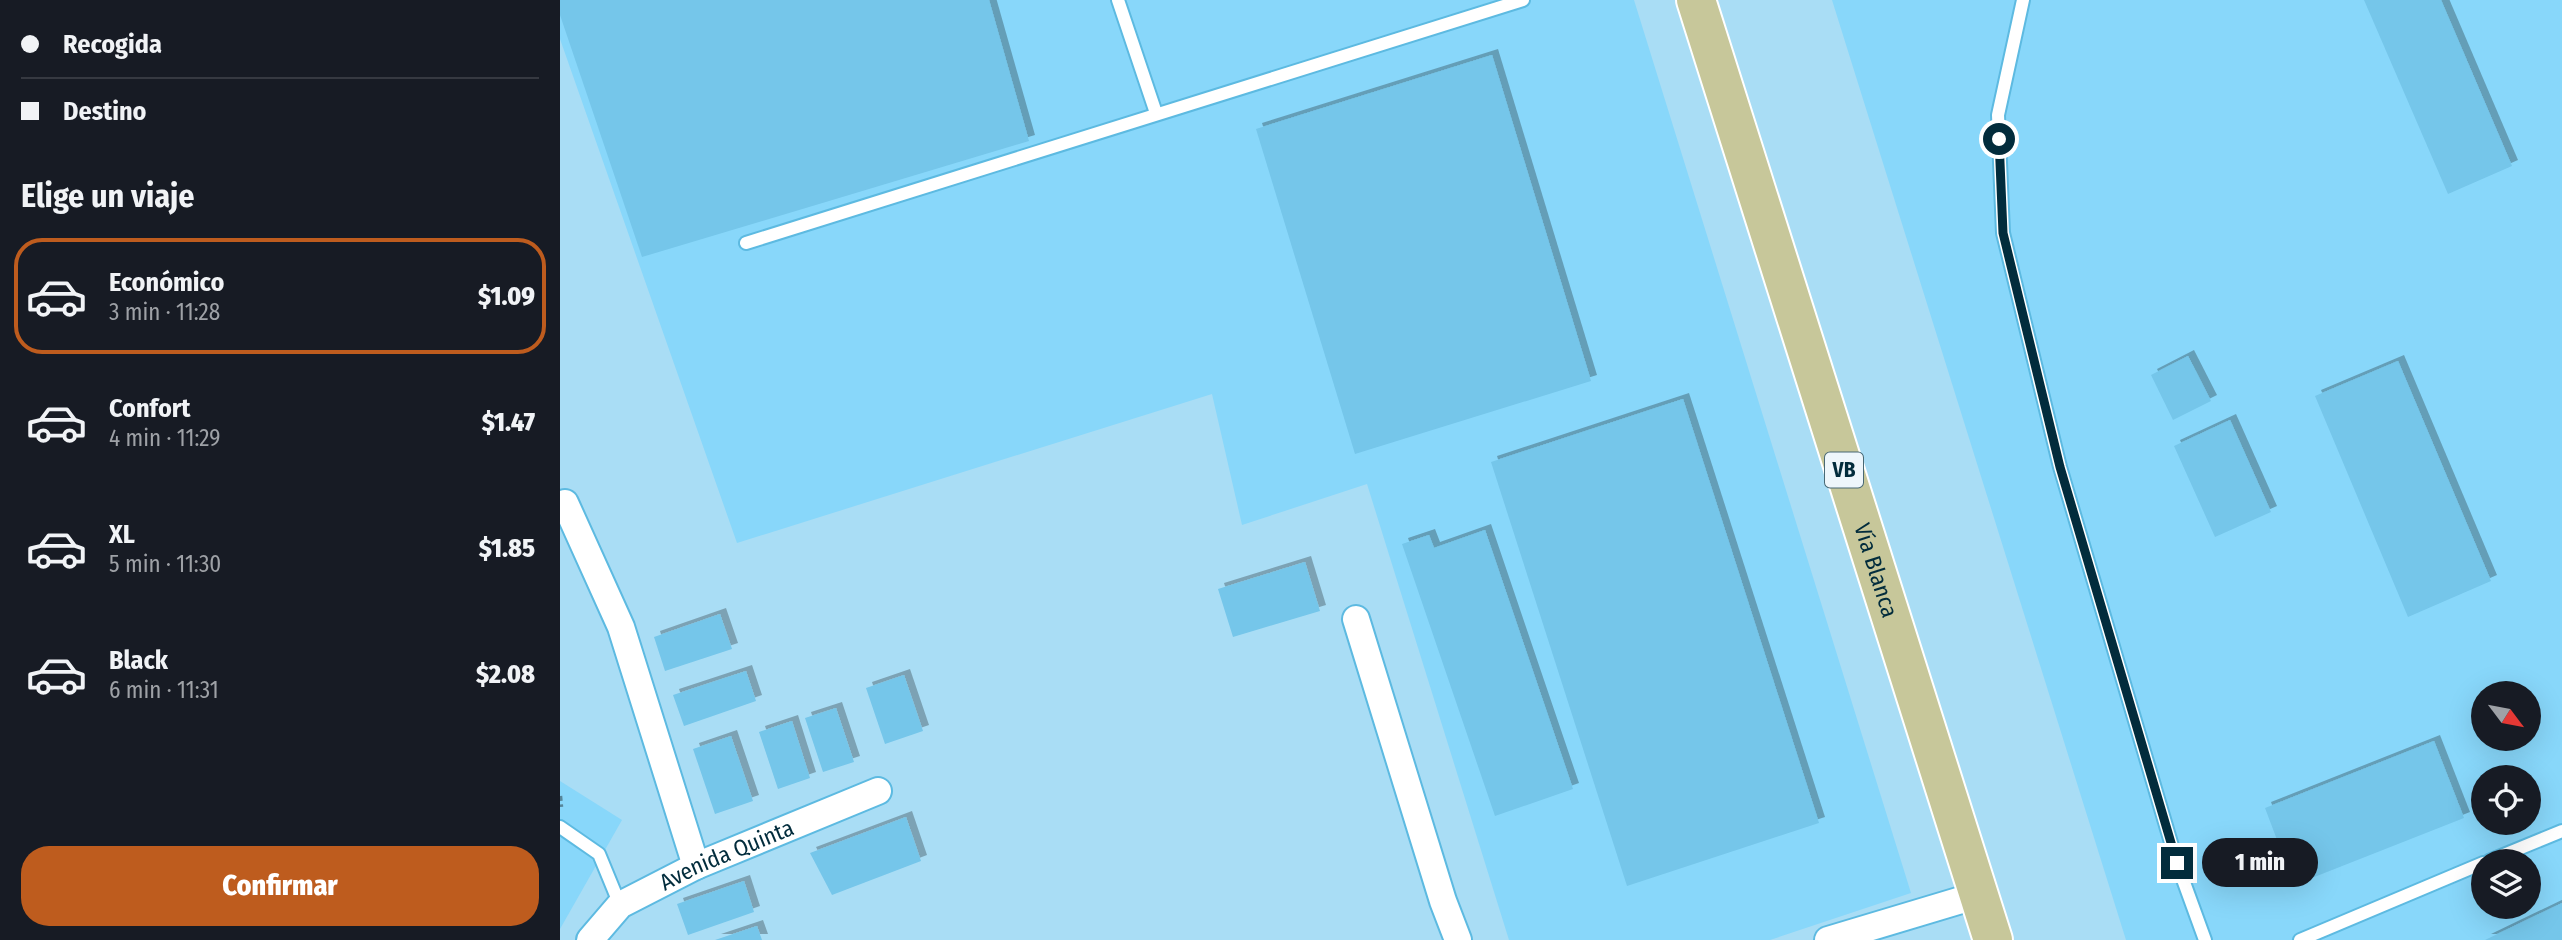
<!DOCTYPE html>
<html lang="es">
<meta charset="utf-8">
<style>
:root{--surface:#171b24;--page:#20242c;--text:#f1f3f6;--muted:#9ea1a6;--line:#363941;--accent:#be5c1e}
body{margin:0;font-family:"Fira Sans Condensed",sans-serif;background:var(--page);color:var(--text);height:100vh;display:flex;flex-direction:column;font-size:26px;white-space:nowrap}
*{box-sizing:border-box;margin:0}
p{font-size:23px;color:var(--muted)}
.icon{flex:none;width:38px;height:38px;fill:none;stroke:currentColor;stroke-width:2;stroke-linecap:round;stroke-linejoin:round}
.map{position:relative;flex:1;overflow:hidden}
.details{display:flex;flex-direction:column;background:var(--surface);width:560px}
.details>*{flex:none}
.banner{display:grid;align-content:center;height:154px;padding:0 21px;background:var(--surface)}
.needle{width:46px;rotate:122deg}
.controls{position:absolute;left:1911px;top:681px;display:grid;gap:14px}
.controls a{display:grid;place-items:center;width:70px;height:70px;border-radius:50%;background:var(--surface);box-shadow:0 7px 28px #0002;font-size:35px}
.end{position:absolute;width:32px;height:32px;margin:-16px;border:9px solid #022c3c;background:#fff;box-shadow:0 0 0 4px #fff}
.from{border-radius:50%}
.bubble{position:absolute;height:49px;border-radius:24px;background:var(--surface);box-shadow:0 7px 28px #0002;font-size:23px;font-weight:800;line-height:49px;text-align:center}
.banner b{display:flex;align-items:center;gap:24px;height:66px;font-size:26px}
.banner b+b{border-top:2px solid var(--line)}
.banner i{width:18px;height:18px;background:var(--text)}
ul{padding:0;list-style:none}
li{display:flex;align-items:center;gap:21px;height:116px;margin:0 14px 10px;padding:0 7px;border:4px solid transparent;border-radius:28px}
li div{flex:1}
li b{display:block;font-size:26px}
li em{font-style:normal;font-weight:800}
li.on{border-color:var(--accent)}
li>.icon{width:63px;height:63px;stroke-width:1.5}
h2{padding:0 21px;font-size:32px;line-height:84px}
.primary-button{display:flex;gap:14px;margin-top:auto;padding:14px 21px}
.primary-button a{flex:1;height:80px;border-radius:28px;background:var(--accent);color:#fff;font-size:28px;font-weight:800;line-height:80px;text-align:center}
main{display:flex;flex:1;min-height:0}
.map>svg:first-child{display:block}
.built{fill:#88d7fa;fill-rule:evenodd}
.building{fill:#75c6ea;filter:url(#shadow)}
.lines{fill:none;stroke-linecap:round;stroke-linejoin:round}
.service-casing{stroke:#5dbae1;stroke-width:16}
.minor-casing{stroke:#5dbae1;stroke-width:30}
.primary-casing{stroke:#fff;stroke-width:42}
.path{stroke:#56869a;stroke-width:4.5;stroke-dasharray:5 3.5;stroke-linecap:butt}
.service{stroke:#fff;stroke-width:12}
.minor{stroke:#fff;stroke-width:26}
.primary{stroke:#c7c79a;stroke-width:38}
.route{stroke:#022c3c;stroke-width:9}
.labels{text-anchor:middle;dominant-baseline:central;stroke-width:6;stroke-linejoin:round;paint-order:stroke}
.shield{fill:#eef6fb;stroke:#496975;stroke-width:2}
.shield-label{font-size:21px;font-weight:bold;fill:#022c3c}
.street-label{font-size:23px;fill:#022c3c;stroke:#eef6fb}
</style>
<main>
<section class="details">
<div class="banner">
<b><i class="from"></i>Recogida</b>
<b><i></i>Destino</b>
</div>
<h2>Elige un viaje</h2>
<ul>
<li class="on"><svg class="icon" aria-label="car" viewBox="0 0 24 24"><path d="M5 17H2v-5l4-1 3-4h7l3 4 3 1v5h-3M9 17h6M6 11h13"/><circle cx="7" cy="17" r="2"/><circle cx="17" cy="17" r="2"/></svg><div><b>Económico</b><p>3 min · 11:28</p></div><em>$1.09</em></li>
<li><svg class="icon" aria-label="car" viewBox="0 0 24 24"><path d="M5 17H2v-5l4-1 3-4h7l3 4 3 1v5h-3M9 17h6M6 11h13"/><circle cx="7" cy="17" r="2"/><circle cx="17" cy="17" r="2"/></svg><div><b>Confort</b><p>4 min · 11:29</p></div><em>$1.47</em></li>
<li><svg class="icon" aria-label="car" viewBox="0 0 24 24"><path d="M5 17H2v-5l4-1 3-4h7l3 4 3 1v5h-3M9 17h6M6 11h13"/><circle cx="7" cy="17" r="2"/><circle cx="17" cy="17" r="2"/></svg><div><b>XL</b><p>5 min · 11:30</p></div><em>$1.85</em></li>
<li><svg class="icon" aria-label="car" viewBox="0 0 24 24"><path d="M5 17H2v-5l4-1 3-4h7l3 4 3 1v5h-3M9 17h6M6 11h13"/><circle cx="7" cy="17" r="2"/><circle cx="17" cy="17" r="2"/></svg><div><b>Black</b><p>6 min · 11:31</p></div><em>$2.08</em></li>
</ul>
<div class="primary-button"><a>Confirmar</a></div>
</section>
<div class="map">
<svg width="2002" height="940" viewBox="0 0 2002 940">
<defs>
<filter id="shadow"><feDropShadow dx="6" dy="-6" stdDeviation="0" flood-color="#0004"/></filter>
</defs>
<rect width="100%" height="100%" fill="#a9ddf5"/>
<g class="built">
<polygon points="0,0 1074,0 1351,893 1210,940 949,940 807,484 682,525 652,394 177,543 0,39"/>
<path d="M1272 0H2002V940H1566ZM1923 693H1969V738H1923ZM1923 777H1969V822H1923ZM1923 861H1969V906H1923Z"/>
<polygon points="0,781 62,820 0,929"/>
</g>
<g class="building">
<polygon points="0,0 429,0 469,141 82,257 0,15"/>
<polygon points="1804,0 1881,0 1952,166 1888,194"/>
<polygon points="932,55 1031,381 795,454 696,129"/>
<polygon points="1628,356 1651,401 1613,420 1591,375"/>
<polygon points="1838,361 1931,581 1848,617 1755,396"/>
<polygon points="1123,399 1259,823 1067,886 931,462"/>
<polygon points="1670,420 1711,512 1655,537 1614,446"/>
<polygon points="925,530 1013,789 935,816 842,544 869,535 874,548"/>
<polygon points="745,562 760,611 673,637 658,589"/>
<polygon points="160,614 172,649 105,671 94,637"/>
<polygon points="186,671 196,701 124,726 113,695"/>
<polygon points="344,675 363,731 325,744 306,688"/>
<polygon points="276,708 294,762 263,772 245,718"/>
<polygon points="232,721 250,778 218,789 199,732"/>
<polygon points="171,736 193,801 155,814 133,749"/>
<polygon points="1874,741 1904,818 1734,885 1705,808"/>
<polygon points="346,817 361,861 272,895 250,853"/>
<polygon points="184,881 194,912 128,935 117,904"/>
<polygon points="2002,903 2002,940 1925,940"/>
<polygon points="197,926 202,940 155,940"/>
</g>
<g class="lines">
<defs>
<g id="service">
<polyline points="558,0 596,113"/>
<polyline points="1463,0 1438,115 1443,233 1500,467 1617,863 1645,940"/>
<polyline points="186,243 963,0"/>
<polyline points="0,827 39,854 60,905"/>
<polyline points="1929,861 2002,831"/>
<polyline points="1740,940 1923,863"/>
</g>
<g id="minor">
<polyline points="5,503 61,627 136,866"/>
<polyline points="796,619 883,901 898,940"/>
<path id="s1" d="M30 940 60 905 136 866 318 791"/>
<polyline points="1268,940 1418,895"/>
</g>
<g id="primary">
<path id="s2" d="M1136 0 1433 940"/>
</g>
</defs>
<use href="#service" class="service-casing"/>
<use href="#minor" class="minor-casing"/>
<use href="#primary" class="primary-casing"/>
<polyline class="path" points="0,796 1,807"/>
<use href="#service" class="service"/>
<use href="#minor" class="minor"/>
<use href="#primary" class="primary"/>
</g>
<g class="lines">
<polyline class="route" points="1439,139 1443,233 1500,467 1617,863"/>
</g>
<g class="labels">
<rect class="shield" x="1265" y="452.5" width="38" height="35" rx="5"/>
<g class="shield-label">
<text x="1284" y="470">VB</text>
</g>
<g class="street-label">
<text stroke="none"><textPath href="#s2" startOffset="598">Vía Blanca</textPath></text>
<text stroke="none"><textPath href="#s1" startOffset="164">Avenida Quinta</textPath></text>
</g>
</g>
</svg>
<div class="controls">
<a><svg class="needle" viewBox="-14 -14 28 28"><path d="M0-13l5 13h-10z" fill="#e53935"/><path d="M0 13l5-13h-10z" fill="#9ea1a6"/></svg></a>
<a><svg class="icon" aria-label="locate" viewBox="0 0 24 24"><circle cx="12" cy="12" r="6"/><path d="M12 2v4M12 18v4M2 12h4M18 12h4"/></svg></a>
<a><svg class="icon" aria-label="layers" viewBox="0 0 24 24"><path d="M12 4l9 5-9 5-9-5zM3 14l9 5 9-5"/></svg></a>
</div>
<i class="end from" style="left:1439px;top:139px"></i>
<i class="end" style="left:1617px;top:863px"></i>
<div class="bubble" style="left:1642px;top:838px;width:116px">1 min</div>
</div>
</main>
